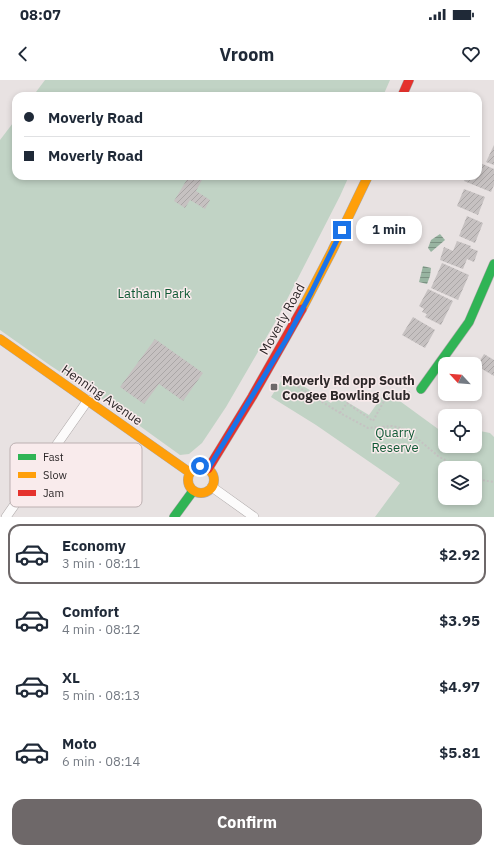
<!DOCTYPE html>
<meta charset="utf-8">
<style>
:root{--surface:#fff;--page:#f6f6f7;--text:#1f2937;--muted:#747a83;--line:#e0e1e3;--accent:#6e6869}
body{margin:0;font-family:"IBM Plex Sans",sans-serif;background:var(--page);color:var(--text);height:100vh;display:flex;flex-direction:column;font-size:15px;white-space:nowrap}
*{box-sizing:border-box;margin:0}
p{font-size:13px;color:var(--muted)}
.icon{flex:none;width:22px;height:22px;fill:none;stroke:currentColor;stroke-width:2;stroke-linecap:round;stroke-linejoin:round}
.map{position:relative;height:437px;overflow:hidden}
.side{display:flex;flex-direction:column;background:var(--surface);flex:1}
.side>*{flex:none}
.banner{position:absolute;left:12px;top:12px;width:470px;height:88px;border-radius:12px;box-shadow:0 2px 6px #0003;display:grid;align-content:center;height:88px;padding:0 12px;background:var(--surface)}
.needle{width:26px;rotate:296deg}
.fabs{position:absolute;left:438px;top:277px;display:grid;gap:8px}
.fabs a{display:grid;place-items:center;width:44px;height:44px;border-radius:8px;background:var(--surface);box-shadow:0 2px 6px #0003;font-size:20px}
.end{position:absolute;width:18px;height:18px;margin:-9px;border:5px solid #1a73e8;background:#fff;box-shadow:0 0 0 2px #fff}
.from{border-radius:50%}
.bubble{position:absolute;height:28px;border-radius:12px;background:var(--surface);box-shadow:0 2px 6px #0003;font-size:13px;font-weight:700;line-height:28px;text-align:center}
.banner b{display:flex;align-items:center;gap:14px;height:38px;font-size:15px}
.banner b+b{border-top:1px solid var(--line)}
.banner i{width:10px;height:10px;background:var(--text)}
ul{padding:7px 0 0;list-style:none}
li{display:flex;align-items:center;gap:12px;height:60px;margin:0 8px 6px;padding:0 4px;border:2px solid transparent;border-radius:12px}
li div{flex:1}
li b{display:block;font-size:15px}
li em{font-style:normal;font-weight:700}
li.on{border-color:var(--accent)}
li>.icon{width:36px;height:36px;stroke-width:1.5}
.button{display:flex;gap:8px;margin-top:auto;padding:8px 12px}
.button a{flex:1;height:46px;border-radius:12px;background:var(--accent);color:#fff;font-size:16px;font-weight:700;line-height:46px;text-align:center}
.status{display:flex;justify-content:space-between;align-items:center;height:28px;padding:0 20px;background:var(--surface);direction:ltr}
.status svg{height:11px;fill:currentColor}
header{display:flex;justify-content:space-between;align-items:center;height:52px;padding:0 12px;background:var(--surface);font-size:18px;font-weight:700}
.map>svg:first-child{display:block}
.park{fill:#c1d3c5;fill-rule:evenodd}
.water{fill:url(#water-rules)}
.building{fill:url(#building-hatch)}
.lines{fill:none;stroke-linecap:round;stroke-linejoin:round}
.street-casing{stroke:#aca7a7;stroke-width:10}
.fast-casing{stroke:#aca7a7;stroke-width:10}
.slow-casing{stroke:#aca7a7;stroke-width:10}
.jam-casing{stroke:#aca7a7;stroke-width:10}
.path{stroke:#c5c2c2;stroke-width:2;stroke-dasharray:2 2;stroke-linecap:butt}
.street{stroke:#fcfbfb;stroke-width:9}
.fast{stroke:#30b455;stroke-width:9}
.slow{stroke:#ff9f0a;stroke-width:9}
.jam{stroke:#e5322d;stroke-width:9}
.route{stroke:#1a73e8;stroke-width:5}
.poi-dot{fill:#6e6869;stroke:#f9ebec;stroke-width:1.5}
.labels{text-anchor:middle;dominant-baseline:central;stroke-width:3;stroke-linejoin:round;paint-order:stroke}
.park-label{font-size:13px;fill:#0f5934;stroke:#f9ebec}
.street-label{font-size:13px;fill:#2c2728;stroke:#f9ebec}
.poi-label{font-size:13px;font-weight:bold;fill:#2c2728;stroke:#f9ebec;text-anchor:start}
.key{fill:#f9ebec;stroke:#bcb0b1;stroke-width:1}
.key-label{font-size:11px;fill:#2c2728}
</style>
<div class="status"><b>08:07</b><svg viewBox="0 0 49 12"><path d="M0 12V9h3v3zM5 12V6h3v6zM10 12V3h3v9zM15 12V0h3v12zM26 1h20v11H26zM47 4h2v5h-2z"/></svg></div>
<header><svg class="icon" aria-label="back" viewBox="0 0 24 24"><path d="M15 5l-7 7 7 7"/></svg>Vroom<svg class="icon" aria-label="heart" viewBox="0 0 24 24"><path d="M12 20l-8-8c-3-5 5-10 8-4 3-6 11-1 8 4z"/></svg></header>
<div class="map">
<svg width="494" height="437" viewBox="0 0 494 437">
<defs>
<pattern id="water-rules" width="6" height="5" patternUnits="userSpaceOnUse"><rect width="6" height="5" fill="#98b4a1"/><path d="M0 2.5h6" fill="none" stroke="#7c9283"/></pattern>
<pattern id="building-hatch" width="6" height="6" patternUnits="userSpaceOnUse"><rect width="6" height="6" fill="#c6c1c1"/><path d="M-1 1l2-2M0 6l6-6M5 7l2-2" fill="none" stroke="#aaa6a6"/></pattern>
</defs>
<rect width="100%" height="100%" fill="#e8e2e2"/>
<g class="park">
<polygon points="45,0 390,0 383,16 33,16"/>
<polygon points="16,39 16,96 349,96 340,116 277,239 226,327 202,363 189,374 180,375 105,321 51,286 0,250 0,60"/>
<path d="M285 295 331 323 337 316 369 335 386 311 445 354V366H475V350L490 353 494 357V437H375L400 403 316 345 271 317ZM445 388H475V418H445Z"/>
</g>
<g class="water">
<polygon points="440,154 445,160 431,172 428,168 431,160"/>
<polygon points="423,186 431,188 430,196 427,204 419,202"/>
</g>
<g class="building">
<polygon points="494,65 494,85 486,82"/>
<polygon points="478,82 494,89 494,105 491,112 464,101 466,96 478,96"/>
<polygon points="189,96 196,96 202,100 196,111 210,120 205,129 190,120 185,128 174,121"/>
<polygon points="464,109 485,117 478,135 457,126"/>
<polygon points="467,136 483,143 475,163 459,156"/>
<polygon points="457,161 471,166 470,168 478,171 474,182 467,179 463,189 440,180 444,167 453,171"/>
<polygon points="442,183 469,195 458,220 431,208"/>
<polygon points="428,209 453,221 441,245 425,237 427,234 422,232 424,229 419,226"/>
<polygon points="413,237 435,250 425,268 402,255"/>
<polygon points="155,259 203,293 183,321 159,304 144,324 120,307"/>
<polygon points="484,274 494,280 494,296 477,286"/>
</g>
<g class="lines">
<defs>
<g id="street">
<polyline points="212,407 254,437"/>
<polyline points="6,437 88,320"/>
</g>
<g id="fast">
<polyline points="421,309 469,242 494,184"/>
<polyline points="174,437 193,411"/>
</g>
<g id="slow">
<polyline points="302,229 332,171 368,96"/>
<polyline points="0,259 189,392"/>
<circle cx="201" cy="400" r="13"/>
</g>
<g id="jam">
<polyline points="402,16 409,0"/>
<polyline points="208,389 252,317 302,229"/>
</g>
</defs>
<use href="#street" class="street-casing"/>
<use href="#fast" class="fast-casing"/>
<use href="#slow" class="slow-casing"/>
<use href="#jam" class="jam-casing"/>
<g class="path">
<polyline points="281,296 340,333 368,348 392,346 401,348 412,354 438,376 458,388"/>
<polyline points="340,333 347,323 373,341 388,314 394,316 410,312"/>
<polyline points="475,399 494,402"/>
</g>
<use href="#street" class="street"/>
<use href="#fast" class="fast"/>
<use href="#slow" class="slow"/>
<use href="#jam" class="jam"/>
</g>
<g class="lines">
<polyline class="route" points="200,386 208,389 286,260 311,213 342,150"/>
</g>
<rect class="poi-dot" x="270" y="303" width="8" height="8" rx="2"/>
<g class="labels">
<g class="park-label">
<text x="154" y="213">Latham Park</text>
<text x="395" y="352">Quarry<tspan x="395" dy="15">Reserve</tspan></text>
</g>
<g class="street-label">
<text transform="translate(282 239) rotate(-61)">Moverly Road</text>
<text transform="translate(102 315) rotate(35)">Henning Avenue</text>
</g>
<g class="poi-label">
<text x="282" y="300">Moverly Rd opp South<tspan x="282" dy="15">Coogee Bowling Club</tspan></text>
</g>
</g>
<rect x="10" y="363" width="132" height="64" rx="6" class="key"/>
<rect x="18" y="374" width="18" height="6" fill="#30b455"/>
<rect x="18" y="392" width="18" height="6" fill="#ff9f0a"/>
<rect x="18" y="410" width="18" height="6" fill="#e5322d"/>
<g class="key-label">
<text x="43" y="381">Fast</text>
<text x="43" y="399">Slow</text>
<text x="43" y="417">Jam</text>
</g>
</svg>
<div class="fabs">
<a><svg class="needle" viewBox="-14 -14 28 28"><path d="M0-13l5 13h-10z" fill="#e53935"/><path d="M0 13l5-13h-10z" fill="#747a83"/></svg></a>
<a><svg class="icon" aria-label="locate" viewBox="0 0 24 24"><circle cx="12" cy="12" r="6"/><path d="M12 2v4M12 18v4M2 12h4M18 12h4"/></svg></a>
<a><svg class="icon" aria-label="layers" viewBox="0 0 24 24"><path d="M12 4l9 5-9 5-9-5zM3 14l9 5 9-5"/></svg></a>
</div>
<i class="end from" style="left:200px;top:386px"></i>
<i class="end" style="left:342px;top:150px"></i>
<div class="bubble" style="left:356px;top:136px;width:66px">1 min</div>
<div class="banner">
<b><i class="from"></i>Moverly Road</b>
<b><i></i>Moverly Road</b>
</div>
</div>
<section class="side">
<ul>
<li class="on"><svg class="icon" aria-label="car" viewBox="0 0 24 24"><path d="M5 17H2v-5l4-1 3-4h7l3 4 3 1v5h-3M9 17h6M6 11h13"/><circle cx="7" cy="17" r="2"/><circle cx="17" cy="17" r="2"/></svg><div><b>Economy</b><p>3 min · 08:11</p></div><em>$2.92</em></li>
<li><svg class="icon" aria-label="car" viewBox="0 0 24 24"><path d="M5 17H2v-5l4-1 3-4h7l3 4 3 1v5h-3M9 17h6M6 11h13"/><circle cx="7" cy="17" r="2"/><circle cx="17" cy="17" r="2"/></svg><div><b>Comfort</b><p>4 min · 08:12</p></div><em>$3.95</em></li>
<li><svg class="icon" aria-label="car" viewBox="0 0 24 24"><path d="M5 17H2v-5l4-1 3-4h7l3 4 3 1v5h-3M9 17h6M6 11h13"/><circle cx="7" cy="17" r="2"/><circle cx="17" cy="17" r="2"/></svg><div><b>XL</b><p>5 min · 08:13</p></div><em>$4.97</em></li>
<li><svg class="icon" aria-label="car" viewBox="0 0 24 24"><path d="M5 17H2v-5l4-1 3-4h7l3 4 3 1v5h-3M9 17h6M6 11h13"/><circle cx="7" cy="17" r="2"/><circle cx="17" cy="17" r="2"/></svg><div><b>Moto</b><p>6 min · 08:14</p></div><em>$5.81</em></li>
</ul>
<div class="button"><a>Confirm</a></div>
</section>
